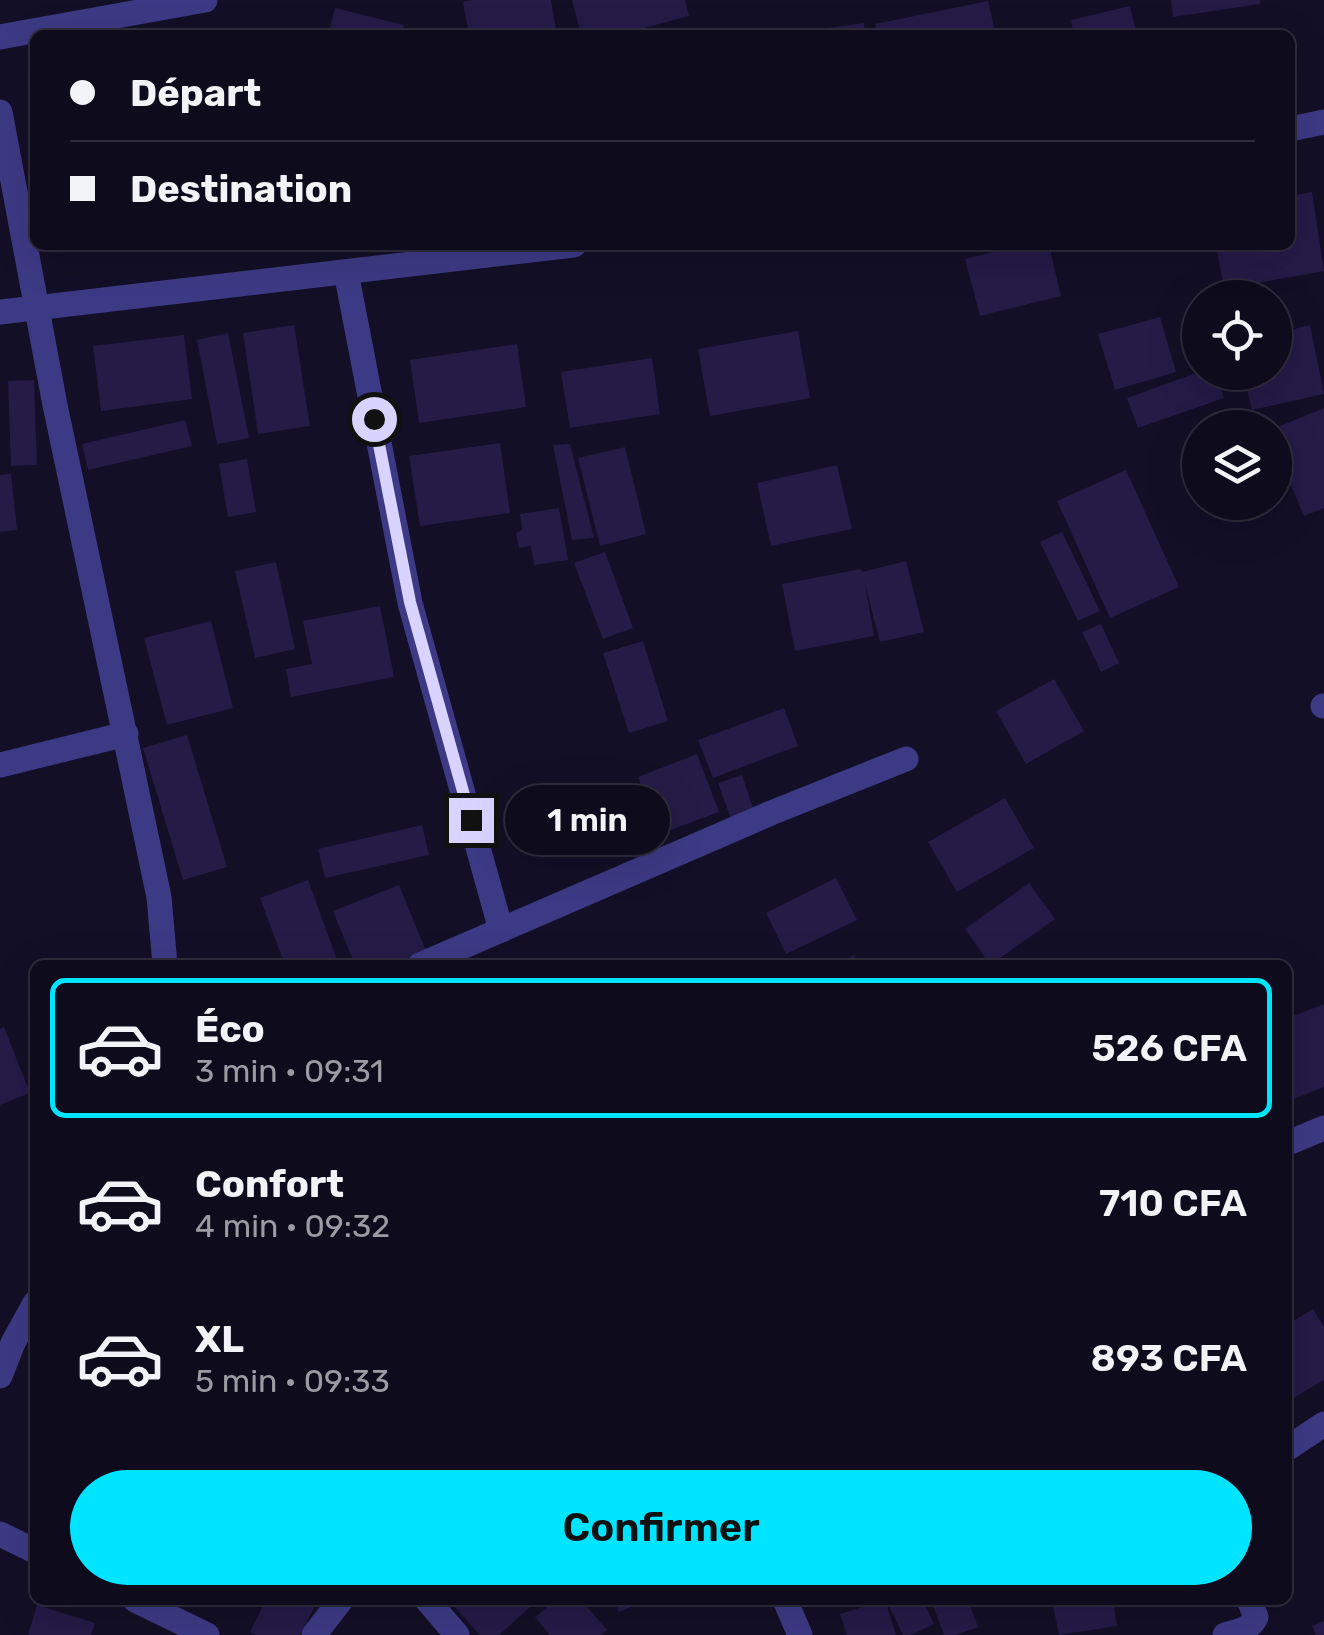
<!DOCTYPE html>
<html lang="fr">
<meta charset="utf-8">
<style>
:root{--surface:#0e0b1c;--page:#171425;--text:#f1f3f6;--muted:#9b9ba3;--line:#2e2b3b;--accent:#00e5ff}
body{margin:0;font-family:Rubik,sans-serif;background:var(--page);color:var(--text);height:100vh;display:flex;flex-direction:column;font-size:38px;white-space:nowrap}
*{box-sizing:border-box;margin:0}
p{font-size:32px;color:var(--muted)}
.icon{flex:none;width:55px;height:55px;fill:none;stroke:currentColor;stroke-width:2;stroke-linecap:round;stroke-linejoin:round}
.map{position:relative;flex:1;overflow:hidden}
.details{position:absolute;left:30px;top:960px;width:1262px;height:645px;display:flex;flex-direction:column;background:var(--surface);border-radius:15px;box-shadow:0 10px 40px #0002,0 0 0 2px var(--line)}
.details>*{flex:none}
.banner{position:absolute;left:30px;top:30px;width:1265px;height:220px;border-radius:15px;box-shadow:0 10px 40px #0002,0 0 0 2px var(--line);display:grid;align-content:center;height:220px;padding:0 40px;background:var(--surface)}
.controls{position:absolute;left:1182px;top:280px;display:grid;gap:20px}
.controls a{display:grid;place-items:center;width:110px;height:110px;border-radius:50%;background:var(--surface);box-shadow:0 10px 40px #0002,0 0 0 2px var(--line);font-size:50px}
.end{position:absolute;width:45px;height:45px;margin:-22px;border:12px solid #d9d4ff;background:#111;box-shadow:0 0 0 5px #111}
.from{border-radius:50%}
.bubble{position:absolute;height:70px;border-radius:35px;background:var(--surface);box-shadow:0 10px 40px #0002,0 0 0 2px var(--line);font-size:32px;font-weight:600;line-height:70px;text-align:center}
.banner b{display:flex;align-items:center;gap:35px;height:95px;font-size:38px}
.banner b+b{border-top:2px solid var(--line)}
.banner i{width:25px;height:25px;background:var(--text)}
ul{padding:18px 0 0;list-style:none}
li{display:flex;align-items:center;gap:30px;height:140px;margin:0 20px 15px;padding:0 20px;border:5px solid transparent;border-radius:15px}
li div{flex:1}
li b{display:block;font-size:38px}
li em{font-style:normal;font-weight:600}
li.active{border-color:var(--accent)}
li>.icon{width:90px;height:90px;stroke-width:1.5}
.cta{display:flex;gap:20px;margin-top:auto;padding:20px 40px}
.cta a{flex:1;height:115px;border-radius:60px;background:var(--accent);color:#111;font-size:40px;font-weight:600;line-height:115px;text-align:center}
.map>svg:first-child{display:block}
.building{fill:#241b47}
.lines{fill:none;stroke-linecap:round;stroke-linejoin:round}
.minor{stroke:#3d3a85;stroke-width:25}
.route{stroke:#d9d4ff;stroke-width:12}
</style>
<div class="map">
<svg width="1324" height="1635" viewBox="0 0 1324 1635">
<rect width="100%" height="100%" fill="#130f26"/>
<g class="building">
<polygon points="472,0 551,0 557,35 469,35 463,2"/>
<polygon points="572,0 685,0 689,16 618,35 581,35"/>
<polygon points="1171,0 1260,0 1260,4 1173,17"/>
<polygon points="988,1 996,35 877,35 875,24"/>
<polygon points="1130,6 1137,35 1074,35 1071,20"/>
<polygon points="335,8 404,25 402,35 328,35"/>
<polygon points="864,23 865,35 791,35 791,33"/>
<polygon points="1312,192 1324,271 1224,289 1216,245 1290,245 1290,196"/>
<polygon points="1021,245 1049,245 1061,296 980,316 965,259"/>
<polygon points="1160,317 1176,372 1115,390 1098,334"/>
<polygon points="294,325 310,426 258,434 243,333"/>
<polygon points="1310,325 1324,394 1252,410 1243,372 1275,372 1275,334"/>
<polygon points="798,331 810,398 710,416 698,349"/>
<polygon points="228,333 249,438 217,444 197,340"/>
<polygon points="184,335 192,399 101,411 93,346"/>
<polygon points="517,344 526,407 419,423 410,360"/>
<polygon points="652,358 660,414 570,428 561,372"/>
<polygon points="1199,372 1215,372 1224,398 1138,428 1127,398"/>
<polygon points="34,380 37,465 11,466 8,381"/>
<polygon points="1324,408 1324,508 1304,516 1275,448 1275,428"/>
<polygon points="185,420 192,446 88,470 82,444"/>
<polygon points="500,443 510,513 420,526 409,456"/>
<polygon points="570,444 594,538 572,540 553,445"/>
<polygon points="625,447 646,534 600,546 578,458"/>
<polygon points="247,459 256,512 228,517 219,464"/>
<polygon points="837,465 852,529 771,546 757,483"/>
<polygon points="1126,470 1179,587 1110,618 1057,501"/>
<polygon points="11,474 17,530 0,532 0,475"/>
<polygon points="559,508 568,560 534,565 531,546 519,548 516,533 522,530 520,514"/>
<polygon points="1062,532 1100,611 1078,621 1040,542"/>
<polygon points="605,552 633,628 603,639 574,563"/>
<polygon points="906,561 924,632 880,642 865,584 874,636 795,651 782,584 861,569 862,572"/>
<polygon points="276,562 295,649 255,658 235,571"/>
<polygon points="380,606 394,677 291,697 286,669 312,664 303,621"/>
<polygon points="211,621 233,708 167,725 144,638"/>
<polygon points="1101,624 1119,663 1101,672 1082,632"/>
<polygon points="643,641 668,721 629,733 603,653"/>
<polygon points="1054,679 1084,731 1026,764 996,711"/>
<polygon points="784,708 798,746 713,778 698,740"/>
<polygon points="187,735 227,867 183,880 143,748"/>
<polygon points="697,754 719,812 660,834 638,777"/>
<polygon points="742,775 755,814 732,822 718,783"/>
<polygon points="618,784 638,839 591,856 570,801"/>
<polygon points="1005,798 1034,848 957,892 928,842"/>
<polygon points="422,825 429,855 325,878 318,849"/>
<polygon points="836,878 857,920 786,954 766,913"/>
<polygon points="308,880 339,965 285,965 260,898"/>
<polygon points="1029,883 1055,919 990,965 965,929"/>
<polygon points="399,885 426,951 389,965 355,965 333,911"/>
<polygon points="853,955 860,965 839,965"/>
<polygon points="1324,1004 1324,1087 1291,1100 1288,1090 1288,1018"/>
<polygon points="4,1027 30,1093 0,1105 0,1029"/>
<polygon points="1313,1309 1324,1327 1324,1380 1288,1401 1288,1324"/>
<polygon points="266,1600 318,1600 300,1635 256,1635 250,1632"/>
<polygon points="454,1600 538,1600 499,1635 480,1635 451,1603"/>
<polygon points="556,1600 581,1600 607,1630 601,1635 550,1635 535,1617"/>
<polygon points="614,1600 648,1600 619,1612"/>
<polygon points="885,1600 896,1635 847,1635 840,1614"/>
<polygon points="896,1600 923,1600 934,1624 911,1635 903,1635 888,1604"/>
<polygon points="931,1600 968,1600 978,1627 956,1635 944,1635"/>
<polygon points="1052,1600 1113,1600 1117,1626 1059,1635"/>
<polygon points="37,1605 95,1623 91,1635 28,1635"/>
<polygon points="1324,1621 1324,1635 1316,1635 1312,1626"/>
</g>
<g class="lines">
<g class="minor">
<polyline points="0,37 205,0"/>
<polyline points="0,112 55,405 159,897 165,965"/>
<polyline points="1290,129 1324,122"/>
<polyline points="346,272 410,603 501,930"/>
<polyline points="0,312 574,245"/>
<polyline points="1323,706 1324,706"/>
<polyline points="0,765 126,734"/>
<polyline points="420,965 771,813 906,759"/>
<polyline points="1288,1143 1324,1128"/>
<polyline points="0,1376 13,1343 35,1303"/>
<polyline points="1288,1448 1324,1424"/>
<polyline points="0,1534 35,1551"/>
<polyline points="135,1600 207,1635"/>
<polyline points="427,1600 457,1635"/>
<polyline points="785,1600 800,1635"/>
<polyline points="314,1635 341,1600"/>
<path d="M1225 1635C1238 1631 1250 1630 1256 1617L1249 1600"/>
</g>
</g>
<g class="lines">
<polyline class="route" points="374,419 410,602 471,820"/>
</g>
</svg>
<div class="controls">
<a><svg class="icon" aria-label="locate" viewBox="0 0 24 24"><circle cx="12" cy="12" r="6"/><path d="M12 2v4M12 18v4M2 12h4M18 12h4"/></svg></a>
<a><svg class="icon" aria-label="layers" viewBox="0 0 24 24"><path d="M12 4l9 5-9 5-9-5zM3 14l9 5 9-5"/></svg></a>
</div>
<i class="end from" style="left:374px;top:419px"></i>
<i class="end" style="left:471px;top:820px"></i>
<div class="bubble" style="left:505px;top:785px;width:165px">1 min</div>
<div class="banner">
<b><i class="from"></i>Départ</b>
<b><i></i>Destination</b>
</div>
<section class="details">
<ul>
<li class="active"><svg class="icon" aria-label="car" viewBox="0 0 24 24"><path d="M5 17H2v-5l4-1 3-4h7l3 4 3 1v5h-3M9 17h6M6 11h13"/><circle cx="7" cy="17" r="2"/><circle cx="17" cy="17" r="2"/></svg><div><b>Éco</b><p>3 min · 09:31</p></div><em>526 CFA</em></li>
<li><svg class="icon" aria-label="car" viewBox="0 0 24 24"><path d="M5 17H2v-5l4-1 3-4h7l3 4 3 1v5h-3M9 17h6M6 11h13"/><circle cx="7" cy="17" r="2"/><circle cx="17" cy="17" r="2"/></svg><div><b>Confort</b><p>4 min · 09:32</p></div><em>710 CFA</em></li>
<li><svg class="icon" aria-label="car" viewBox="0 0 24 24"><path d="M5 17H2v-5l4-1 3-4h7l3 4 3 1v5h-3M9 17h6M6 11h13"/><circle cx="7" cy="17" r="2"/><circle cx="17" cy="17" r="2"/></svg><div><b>XL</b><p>5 min · 09:33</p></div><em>893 CFA</em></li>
</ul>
<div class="cta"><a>Confirmer</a></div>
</section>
</div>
